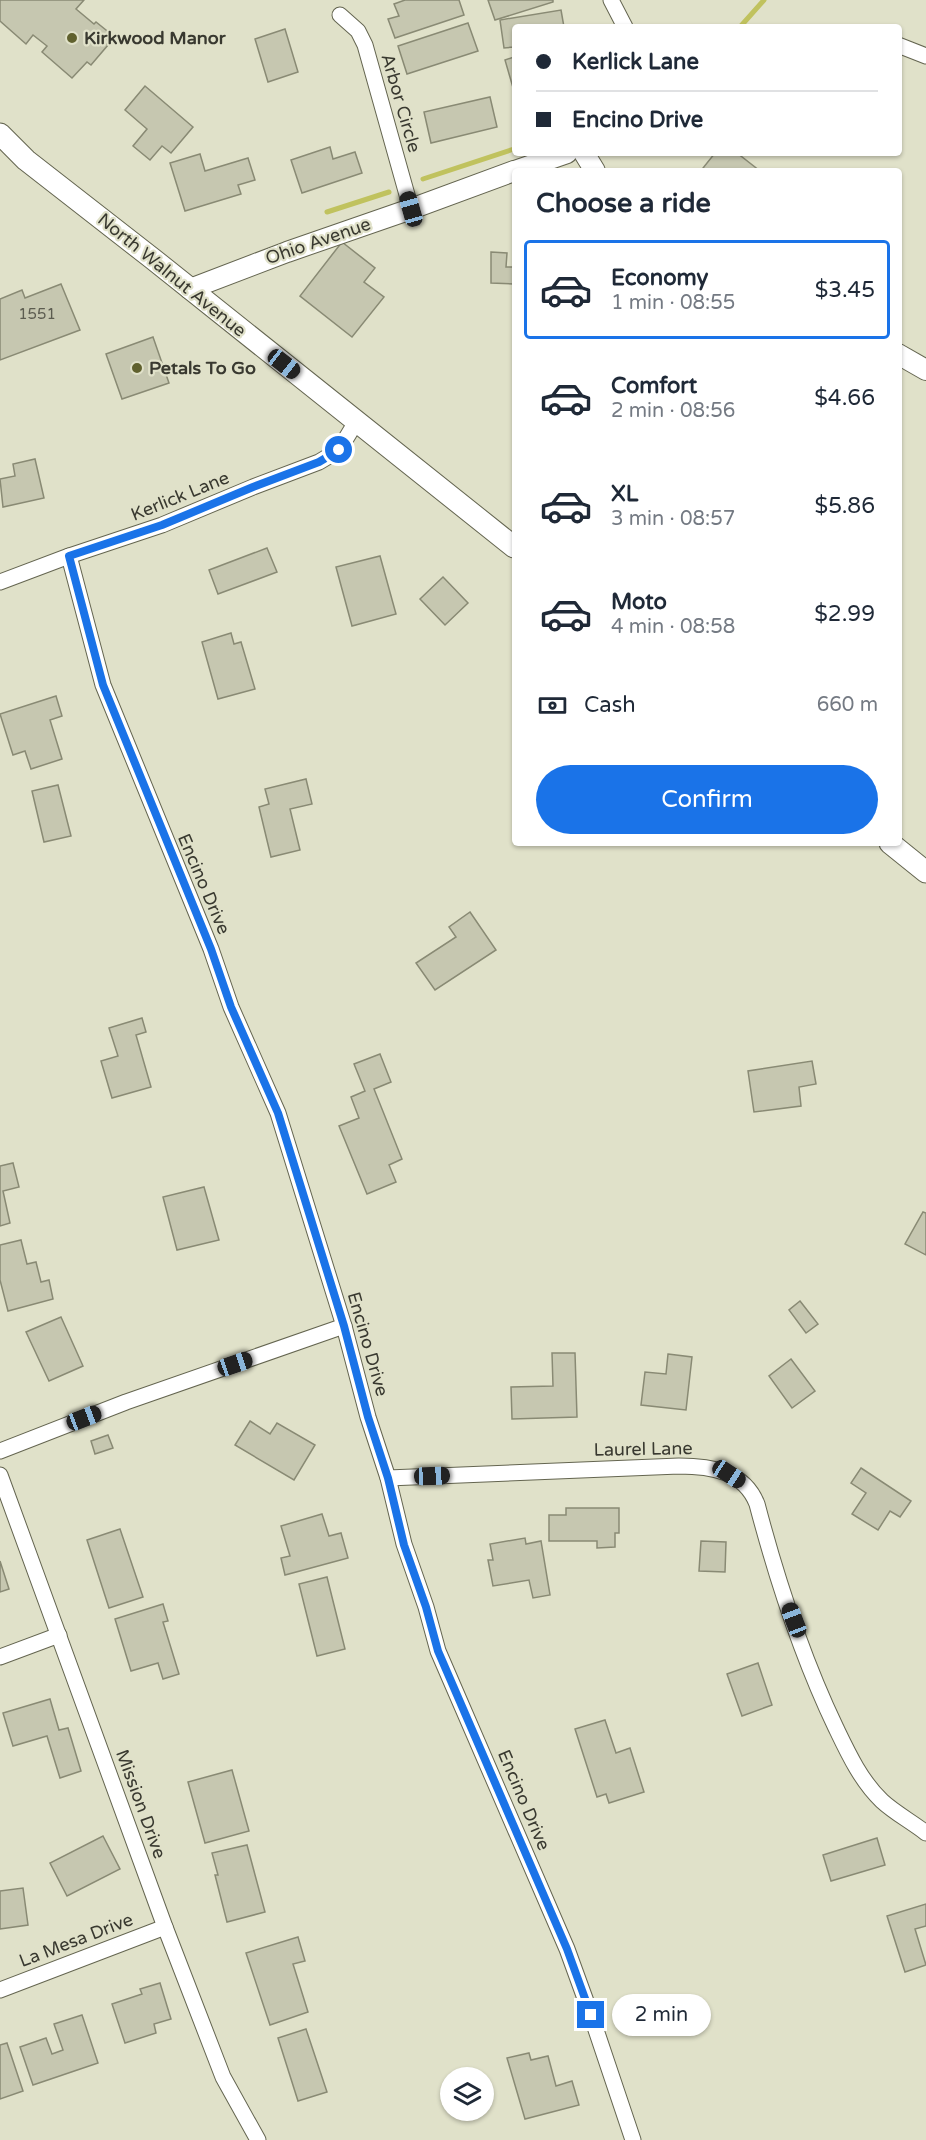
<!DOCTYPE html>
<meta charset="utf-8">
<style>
:root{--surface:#fff;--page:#f6f6f7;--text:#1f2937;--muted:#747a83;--line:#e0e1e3;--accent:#1a73e8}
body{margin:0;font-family:"Varela Round",sans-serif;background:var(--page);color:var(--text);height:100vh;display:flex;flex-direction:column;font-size:22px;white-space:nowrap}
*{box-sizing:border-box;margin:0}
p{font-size:20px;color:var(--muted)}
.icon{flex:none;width:33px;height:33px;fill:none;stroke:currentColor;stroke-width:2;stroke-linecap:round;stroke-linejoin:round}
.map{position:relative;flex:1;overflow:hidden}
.details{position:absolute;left:512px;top:168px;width:390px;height:678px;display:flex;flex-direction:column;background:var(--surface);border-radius:6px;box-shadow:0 2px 4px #0004}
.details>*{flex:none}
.guide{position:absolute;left:512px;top:24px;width:390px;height:132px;border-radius:6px;box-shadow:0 2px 4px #0004;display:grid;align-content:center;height:132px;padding:0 24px;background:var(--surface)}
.buttons{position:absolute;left:440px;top:2067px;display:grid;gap:12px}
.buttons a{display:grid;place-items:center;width:54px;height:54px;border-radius:50%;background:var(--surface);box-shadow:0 2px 4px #0004;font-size:30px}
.end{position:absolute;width:27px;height:27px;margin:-14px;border:8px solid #1a73e8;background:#fff;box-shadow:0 0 0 3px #fff}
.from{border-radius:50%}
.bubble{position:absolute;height:42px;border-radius:21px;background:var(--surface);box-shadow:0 2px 4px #0004;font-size:20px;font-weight:600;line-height:42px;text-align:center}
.car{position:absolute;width:18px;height:36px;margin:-18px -9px;border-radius:8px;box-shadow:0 0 4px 2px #0007;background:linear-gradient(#222 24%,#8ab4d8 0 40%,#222 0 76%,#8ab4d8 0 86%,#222 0)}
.guide b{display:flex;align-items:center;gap:21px;height:57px;font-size:22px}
.guide b+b{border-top:2px solid var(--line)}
.guide i{width:15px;height:15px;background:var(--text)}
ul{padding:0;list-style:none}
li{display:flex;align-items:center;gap:18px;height:99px;margin:0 12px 9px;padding:0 12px;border:3px solid transparent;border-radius:6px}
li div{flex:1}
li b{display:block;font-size:22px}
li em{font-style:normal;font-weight:600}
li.current{border-color:var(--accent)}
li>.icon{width:54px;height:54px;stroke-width:1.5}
h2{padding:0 24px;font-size:27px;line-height:72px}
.pay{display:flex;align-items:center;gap:15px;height:66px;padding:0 24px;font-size:22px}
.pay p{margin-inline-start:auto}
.cta{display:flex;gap:12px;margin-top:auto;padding:12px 24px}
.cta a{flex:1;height:69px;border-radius:36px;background:var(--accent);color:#fff;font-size:24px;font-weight:600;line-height:69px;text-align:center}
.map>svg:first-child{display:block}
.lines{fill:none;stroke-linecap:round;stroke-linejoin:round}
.stream{stroke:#c0c25e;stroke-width:5}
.building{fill:#c6c7b0;stroke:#898a74;stroke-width:1.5}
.minor-casing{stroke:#646550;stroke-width:17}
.tertiary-casing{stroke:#646550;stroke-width:22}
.secondary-casing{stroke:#646550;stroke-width:23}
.minor{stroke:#fff;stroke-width:15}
.tertiary{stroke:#fff;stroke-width:20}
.secondary{stroke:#fff;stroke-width:21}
.route{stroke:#1a73e8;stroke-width:8}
.poi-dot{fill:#60612e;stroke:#e0e1c9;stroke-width:2}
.labels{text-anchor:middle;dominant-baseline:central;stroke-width:4.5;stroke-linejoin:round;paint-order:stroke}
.number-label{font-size:15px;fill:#5c5c50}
.poi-label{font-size:18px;font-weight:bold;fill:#393930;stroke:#e0e1c9;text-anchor:start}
.street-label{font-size:18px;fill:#393930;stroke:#e0e1c9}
</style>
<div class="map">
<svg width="926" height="2140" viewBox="0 0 926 2140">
<rect width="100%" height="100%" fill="#e0e1c9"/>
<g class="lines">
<g class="stream">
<polyline points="740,27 764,0"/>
<polyline points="423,179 514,149"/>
<polyline points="327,212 389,192"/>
</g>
</g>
<g class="building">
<polygon points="0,0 84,0 76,9 94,24 96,22 111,34 104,42 108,45 91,65 87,62 72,78 42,52 47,46 33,35 26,44 0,21"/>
<polygon points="405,0 459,0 464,15 395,38 388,19 399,16 394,4"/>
<polygon points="488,0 553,0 553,2 495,20"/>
<polygon points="561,10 564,27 514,27 514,47 504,48 500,20"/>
<polygon points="468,23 478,51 407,74 398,46"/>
<polygon points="285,29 298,72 268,82 255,39"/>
<polygon points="514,57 514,91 505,60"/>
<polygon points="145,86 193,127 171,153 162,146 150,160 133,146 147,129 125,110"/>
<polygon points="490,97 497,127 431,143 424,112"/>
<polygon points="330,147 333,159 355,152 362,173 302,193 291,160"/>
<polygon points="715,153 737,153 760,171 708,171 703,168"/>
<polygon points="200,154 205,171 248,158 255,180 238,185 241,194 185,211 170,163"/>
<polygon points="342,242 375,268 364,282 384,297 352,337 300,296"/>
<polygon points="491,252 507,253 506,267 513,267 513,284 491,283"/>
<polygon points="61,284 80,330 0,360 0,299 22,290 25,298"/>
<polygon points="153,337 169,383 122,399 106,354"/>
<polygon points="35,459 44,498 3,507 0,479 15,476 13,464"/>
<polygon points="267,548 277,572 218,594 209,570"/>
<polygon points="380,556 396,614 352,626 336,567"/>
<polygon points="443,577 468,603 445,625 420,599"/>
<polygon points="231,633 234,644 241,642 255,689 218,699 202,642"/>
<polygon points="56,696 62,716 50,720 62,759 31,769 25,751 13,755 0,714"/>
<polygon points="306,779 312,804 290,809 300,850 271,857 259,807 269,804 265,789"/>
<polygon points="58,785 71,836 44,842 32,791"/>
<polygon points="470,912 496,950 435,990 416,963 456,937 449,927"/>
<polygon points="142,1018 146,1032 136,1035 151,1087 112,1098 101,1061 118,1056 109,1028"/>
<polygon points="380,1054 391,1082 374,1089 402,1159 389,1165 396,1182 367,1194 339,1126 359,1118 351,1097 365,1091 354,1064"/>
<polygon points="812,1061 816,1084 799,1087 801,1106 754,1112 748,1071"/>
<polygon points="13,1163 19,1187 3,1191 10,1223 0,1226 0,1166"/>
<polygon points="204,1187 219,1240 177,1250 163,1197"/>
<polygon points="923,1212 926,1213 926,1255 905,1244"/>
<polygon points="21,1240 27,1264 36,1262 41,1282 49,1280 53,1299 8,1311 0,1280 0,1245"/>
<polygon points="800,1301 818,1324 806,1333 789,1310"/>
<polygon points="61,1317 83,1366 49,1381 26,1332"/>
<polygon points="552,1353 575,1353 577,1417 512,1419 511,1387 553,1386"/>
<polygon points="668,1354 692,1357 686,1410 641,1405 645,1372 666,1374"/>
<polygon points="791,1359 815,1391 792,1408 769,1376"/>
<polygon points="250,1421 270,1434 277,1423 315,1445 294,1480 235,1445"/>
<polygon points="108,1435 113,1448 95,1454 91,1441"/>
<polygon points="861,1468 911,1501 900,1517 890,1511 878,1530 852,1514 866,1493 851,1483"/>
<polygon points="566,1508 619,1508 619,1533 615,1533 615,1547 597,1548 597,1541 549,1541 549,1515 566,1515"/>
<polygon points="322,1514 329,1536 341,1533 348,1558 285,1575 281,1558 290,1556 281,1526"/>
<polygon points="120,1529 143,1597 109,1608 87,1540"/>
<polygon points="525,1538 526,1544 541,1541 550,1595 533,1598 529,1580 493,1586 488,1560 493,1560 490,1544"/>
<polygon points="701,1541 726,1542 725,1572 699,1571"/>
<polygon points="0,1561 9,1589 0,1592"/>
<polygon points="327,1577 345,1649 317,1656 299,1584"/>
<polygon points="163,1604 168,1621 163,1622 179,1674 163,1679 158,1663 131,1671 115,1619"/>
<polygon points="758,1663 772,1705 742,1716 727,1674"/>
<polygon points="50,1699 59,1730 68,1728 81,1771 60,1778 47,1736 13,1746 3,1713"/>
<polygon points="605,1720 616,1753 630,1748 644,1792 609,1803 606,1794 597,1797 575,1729"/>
<polygon points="232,1770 249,1831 205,1843 188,1782"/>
<polygon points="103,1836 120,1869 67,1896 50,1863"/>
<polygon points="877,1838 885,1865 831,1881 823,1855"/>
<polygon points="247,1845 265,1912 227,1922 215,1875 218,1875 212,1853"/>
<polygon points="23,1888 28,1925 0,1929 0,1891"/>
<polygon points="926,1904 926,1926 915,1929 926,1965 905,1972 887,1916"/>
<polygon points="298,1937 305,1961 293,1964 308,2012 270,2025 246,1953"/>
<polygon points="160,1983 171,2019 154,2024 156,2033 125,2043 112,2004 142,1994 140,1989"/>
<polygon points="82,2015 98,2063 33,2085 20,2047 46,2038 52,2054 63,2050 54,2024"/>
<polygon points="306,2029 327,2092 298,2101 278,2038"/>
<polygon points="7,2043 23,2091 0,2099 0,2045"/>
<polygon points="529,2053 531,2060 548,2056 556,2086 572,2081 579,2105 525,2119 507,2058"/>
</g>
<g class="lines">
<defs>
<g id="minor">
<polyline points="611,0 625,27"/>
<polyline points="340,15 358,31 365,45 411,209"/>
<polyline points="898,45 926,56"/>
<polyline points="69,556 103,685 211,949 231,1007 278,1113 344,1326 368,1417 388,1478 404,1544 426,1607 438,1651 567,1949 591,2015 633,2140"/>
<polyline points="0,582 69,556 162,525 253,487 319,462 339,450 356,422"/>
<polyline points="0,1451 126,1402 344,1326"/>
<polyline points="0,1475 165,1927 223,2077 258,2140"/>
<path d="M388 1478 679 1466C711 1466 744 1471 757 1504 777 1580 802 1657 836 1728 848 1753 861 1781 882 1801 895 1813 912 1822 926 1833"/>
<polyline points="0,1657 59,1635"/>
<polyline points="0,1990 165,1927"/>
</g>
<g id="tertiary">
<polyline points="584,153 595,171"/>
<polyline points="515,171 567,153"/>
<polyline points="190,289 287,252 411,209 514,171"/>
<polyline points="898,354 926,370"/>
</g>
<g id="secondary">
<polyline points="0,134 26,160 153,259 514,547"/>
<polyline points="890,843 926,872"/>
</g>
</defs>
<use href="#minor" class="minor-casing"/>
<use href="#tertiary" class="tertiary-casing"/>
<use href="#secondary" class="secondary-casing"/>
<use href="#minor" class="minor"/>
<use href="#tertiary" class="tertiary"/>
<use href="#secondary" class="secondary"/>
</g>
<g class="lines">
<polyline class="route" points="339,450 319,462 253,487 162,525 69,556 103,685 211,949 231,1007 278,1113 344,1326 368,1417 388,1478 404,1545 426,1607 438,1651 567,1949 591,2015"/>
</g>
<g class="poi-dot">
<circle cx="72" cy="38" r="6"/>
<circle cx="137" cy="368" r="6"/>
</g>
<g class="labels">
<g class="number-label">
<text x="37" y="314">1551</text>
</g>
<g class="poi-label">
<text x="84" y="38">Kirkwood Manor</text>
<text x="149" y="368">Petals To Go</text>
</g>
<g class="street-label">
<text transform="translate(401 103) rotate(74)">Arbor Circle</text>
<text transform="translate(318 241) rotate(-19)">Ohio Avenue</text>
<text transform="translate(172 275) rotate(39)">North Walnut Avenue</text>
<text transform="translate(180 496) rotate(-22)">Kerlick Lane</text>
<text transform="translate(204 884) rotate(67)">Encino Drive</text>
<text transform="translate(368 1344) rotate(74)">Encino Drive</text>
<text transform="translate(643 1449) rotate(-1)">Laurel Lane</text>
<text transform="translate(524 1800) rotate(67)">Encino Drive</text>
<text transform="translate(141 1804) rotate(70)">Mission Drive</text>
<text transform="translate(76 1940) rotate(-21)">La Mesa Drive</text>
</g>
</g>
</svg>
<div class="buttons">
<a><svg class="icon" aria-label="layers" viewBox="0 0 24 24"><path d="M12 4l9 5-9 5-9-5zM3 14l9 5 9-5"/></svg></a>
</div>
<i class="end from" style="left:339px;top:450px"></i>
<i class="end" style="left:591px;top:2015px"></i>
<div class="bubble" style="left:612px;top:1994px;width:99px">2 min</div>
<i class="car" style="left:411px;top:209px;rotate:344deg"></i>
<i class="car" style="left:284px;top:364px;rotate:128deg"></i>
<i class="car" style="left:235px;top:1364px;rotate:71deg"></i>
<i class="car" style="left:84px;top:1418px;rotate:69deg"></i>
<i class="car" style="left:729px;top:1474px;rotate:123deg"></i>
<i class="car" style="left:432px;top:1476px;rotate:88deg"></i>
<i class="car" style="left:794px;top:1620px;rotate:339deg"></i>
<div class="guide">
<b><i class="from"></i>Kerlick Lane</b>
<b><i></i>Encino Drive</b>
</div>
<section class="details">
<h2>Choose a ride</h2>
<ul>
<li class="current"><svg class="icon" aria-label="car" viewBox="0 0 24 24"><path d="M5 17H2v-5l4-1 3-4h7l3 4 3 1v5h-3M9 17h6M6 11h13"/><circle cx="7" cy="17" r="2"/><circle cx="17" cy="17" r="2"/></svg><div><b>Economy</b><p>1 min · 08:55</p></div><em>$3.45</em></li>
<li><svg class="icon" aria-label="car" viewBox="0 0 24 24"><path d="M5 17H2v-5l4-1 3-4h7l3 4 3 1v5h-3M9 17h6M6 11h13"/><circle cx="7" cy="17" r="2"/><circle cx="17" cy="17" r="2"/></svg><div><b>Comfort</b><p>2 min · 08:56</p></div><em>$4.66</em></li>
<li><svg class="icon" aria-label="car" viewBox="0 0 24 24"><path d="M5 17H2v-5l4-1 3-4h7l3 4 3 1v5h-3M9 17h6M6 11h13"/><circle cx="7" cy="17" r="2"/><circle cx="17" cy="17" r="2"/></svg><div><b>XL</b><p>3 min · 08:57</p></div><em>$5.86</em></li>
<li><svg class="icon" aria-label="car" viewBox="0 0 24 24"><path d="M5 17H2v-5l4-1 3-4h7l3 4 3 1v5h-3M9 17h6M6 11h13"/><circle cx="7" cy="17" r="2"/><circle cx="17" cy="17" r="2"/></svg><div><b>Moto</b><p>4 min · 08:58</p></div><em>$2.99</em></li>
</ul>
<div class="pay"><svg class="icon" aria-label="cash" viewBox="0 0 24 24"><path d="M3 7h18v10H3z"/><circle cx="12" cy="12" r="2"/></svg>Cash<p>660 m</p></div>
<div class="cta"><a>Confirm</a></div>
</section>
</div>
